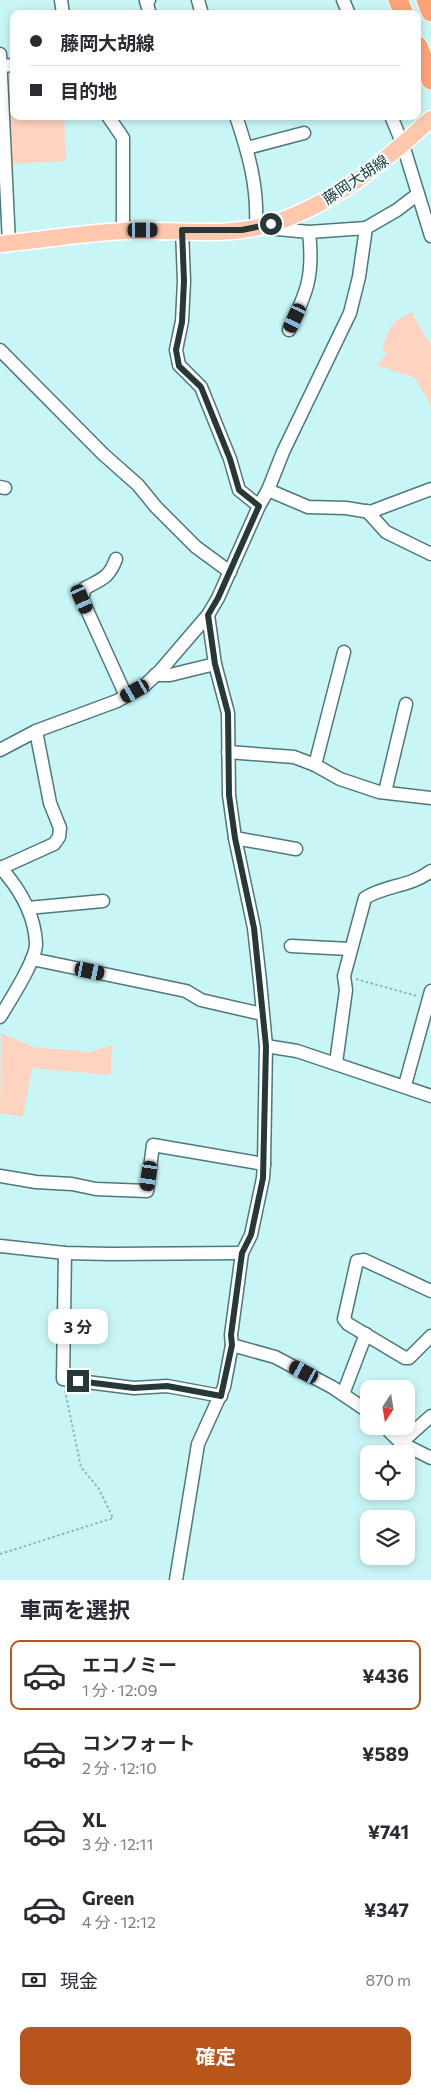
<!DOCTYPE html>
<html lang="ja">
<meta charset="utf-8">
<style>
:root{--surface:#fff;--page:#f7f7f7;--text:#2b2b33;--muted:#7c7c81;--line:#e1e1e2;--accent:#b8551b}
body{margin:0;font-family:Commissioner,"Noto Sans JP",sans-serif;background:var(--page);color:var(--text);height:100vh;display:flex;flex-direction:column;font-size:19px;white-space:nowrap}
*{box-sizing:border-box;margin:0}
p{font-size:16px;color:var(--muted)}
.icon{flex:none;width:28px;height:28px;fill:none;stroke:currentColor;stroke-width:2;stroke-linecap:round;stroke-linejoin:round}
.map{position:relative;height:1580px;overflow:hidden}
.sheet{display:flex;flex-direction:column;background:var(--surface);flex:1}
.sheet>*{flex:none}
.guide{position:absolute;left:10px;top:10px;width:411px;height:110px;border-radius:10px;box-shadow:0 2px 8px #0003;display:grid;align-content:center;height:110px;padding:0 20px;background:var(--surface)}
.needle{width:32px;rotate:192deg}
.tools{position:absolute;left:360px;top:1380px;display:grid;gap:10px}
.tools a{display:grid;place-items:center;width:55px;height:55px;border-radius:10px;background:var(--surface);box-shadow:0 2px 8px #0003;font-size:25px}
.end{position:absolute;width:22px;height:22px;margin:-11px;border:6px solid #263838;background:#fff;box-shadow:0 0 0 2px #fff}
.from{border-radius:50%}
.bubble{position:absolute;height:35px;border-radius:10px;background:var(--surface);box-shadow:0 2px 8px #0003;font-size:16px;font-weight:700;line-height:35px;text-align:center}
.car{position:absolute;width:15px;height:30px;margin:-15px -8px;border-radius:6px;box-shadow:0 0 4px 1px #0007;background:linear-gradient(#222 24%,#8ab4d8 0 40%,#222 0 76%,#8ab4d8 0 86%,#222 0)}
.guide b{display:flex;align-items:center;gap:18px;height:48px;font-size:19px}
.guide b+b{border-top:1px solid var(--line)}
.guide i{width:12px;height:12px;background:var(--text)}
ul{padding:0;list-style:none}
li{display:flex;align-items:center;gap:15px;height:70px;margin:0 10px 8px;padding:0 10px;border:2px solid transparent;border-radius:10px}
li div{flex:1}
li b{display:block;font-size:19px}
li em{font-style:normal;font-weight:700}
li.selected{border-color:var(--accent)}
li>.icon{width:45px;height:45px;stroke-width:1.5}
h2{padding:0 20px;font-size:22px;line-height:60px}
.pay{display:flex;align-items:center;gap:12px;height:55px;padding:0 20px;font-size:19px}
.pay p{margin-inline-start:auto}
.cta{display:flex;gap:10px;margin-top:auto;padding:10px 20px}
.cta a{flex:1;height:58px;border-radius:10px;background:var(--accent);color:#fff;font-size:20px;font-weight:700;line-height:58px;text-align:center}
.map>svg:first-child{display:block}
.green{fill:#fed3bf}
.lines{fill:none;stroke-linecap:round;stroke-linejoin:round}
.minor-casing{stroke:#4e7879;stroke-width:15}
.major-casing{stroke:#fff;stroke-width:19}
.highway-casing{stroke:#fff;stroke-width:21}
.path{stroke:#90b5b5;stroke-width:2;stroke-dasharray:2.5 2.5;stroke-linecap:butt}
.minor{stroke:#fff;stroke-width:12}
.major{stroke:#ffc8ad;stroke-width:16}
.highway{stroke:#ffa377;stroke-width:19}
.route{stroke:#263838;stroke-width:6}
.labels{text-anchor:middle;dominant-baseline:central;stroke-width:4.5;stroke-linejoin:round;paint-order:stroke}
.street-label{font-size:15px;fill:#263838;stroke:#ebfdfe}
</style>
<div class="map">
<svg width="431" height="1580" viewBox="0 0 431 1580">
<rect width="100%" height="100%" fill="#c8f6f7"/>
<g class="green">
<polygon points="14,104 14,116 64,116 66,161 9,164 6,105"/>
<path d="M412 312 424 335 431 344V411L430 404 415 378 377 365 387 353 382 349C391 326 389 323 412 312Z"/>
<polygon points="1,1033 33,1047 89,1052 114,1045 111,1056 111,1075 32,1068 23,1117 0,1113"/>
</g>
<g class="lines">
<defs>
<g id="minor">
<polyline points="61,0 63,14"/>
<polyline points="149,0 146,1 150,14"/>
<polyline points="198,0 202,14"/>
<polyline points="343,0 349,14"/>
<polyline points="0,54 9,243"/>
<polyline points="0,66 14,65"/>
<polyline points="108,116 123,138 123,231"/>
<polyline points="391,116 403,145 431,236"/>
<polyline points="247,148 304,133"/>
<polyline points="366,228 397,210 418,194"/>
<polyline points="182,230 184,281 182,321 176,350 179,365 201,387 230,459 239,490 259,506"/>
<path d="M289 330C307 292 314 276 309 232"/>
<polyline points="0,350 103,454 138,485 156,507 196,547 230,572"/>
<polyline points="0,487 5,488"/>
<polyline points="268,490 308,507 346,508 370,512 431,489"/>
<polyline points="367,511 386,532 431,554"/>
<path d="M116 559C109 578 102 579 85 588L82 599 126 696"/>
<polyline points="155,675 170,675 215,664"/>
<path d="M0 750 36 731 117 701 144 686 160 671 208 615 218 598 259 506 268 490 283 452 350 313 359 277 366 228 309 232 256 227C258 186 249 155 236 116"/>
<polyline points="228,752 294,757 315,765 340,779 379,792 431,798"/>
<polyline points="315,765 344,652"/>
<polyline points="385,792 406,704"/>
<polyline points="235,838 296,849"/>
<path d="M0 867C19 888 35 915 36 944 36 961 9 1002 0 1017"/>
<polyline points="1,868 54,844 59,837 60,828 50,803 36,731"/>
<polyline points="28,908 103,901"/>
<polyline points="291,946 350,949"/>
<polyline points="32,959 186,991 201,1000 262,1014"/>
<polyline points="266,1046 297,1051 431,1096"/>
<path d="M336 1063 346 990 344 976 365 898C385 885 410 887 431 871"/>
<polyline points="405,1085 431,991"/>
<polyline points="0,1176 36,1182 72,1184 96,1189 147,1191 153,1145 264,1164"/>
<polyline points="0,1246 65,1253 110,1254 242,1253"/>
<polyline points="65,1253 63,1379 134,1388 167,1386 221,1396"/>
<polyline points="431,1291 364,1260 357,1261 344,1319 348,1324 405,1358 409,1358 431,1336"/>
<polyline points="232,1345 275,1357 332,1387 369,1412"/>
<polyline points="343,1394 366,1334"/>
<polyline points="384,1426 401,1443 431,1458"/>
<polyline points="401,1443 431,1416"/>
<polyline points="176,1580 198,1444 224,1387 232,1345 231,1335 242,1253 251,1235 263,1178 264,1164 266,1046 260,981 254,928 235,838 229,795 228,713 215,664 208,615"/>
</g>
<path id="major" d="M0 244C41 240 83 233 124 231 171 229 226 238 271 224 334 204 384 162 431 119"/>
<g id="highway">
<polyline points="398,0 404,14"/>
<polyline points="426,0 431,12"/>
<polyline points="418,46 431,80"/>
</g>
</defs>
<use href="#minor" class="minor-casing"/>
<use href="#major" class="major-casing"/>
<use href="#highway" class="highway-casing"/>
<g class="path">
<polyline points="356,979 417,996"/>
<polyline points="0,1554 113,1518 99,1489 81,1467 65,1391"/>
</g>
<use href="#minor" class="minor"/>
<use href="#major" class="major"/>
<use href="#highway" class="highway"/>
</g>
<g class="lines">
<polyline class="route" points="78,1381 134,1388 167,1386 221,1396 232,1345 231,1335 242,1253 251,1235 263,1178 266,1046 254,928 235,838 229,795 228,713 215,664 208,615 218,598 259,506 239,490 230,459 201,387 179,366 176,350 182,322 184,281 182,230 242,230 271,224"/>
</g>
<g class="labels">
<g class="street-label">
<text transform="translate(355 179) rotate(-34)">藤岡大胡線</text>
</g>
</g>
</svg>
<div class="tools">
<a><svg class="needle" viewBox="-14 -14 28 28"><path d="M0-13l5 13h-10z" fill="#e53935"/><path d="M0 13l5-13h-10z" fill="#7c7c81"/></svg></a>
<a><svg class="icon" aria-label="locate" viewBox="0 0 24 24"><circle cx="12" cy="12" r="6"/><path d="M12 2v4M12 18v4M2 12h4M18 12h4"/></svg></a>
<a><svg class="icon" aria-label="layers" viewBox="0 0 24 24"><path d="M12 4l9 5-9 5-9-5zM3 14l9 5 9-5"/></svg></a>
</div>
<i class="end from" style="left:271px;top:224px"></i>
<i class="end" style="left:78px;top:1381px"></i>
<div class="bubble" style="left:48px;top:1309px;width:60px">3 分</div>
<i class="car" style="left:143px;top:230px;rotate:90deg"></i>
<i class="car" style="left:295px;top:318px;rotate:205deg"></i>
<i class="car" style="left:82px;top:599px;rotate:156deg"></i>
<i class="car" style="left:135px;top:691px;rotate:240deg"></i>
<i class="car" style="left:90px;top:971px;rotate:102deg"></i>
<i class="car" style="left:149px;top:1176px;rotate:188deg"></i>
<i class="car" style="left:304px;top:1372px;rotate:298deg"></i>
<div class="guide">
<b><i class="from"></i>藤岡大胡線</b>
<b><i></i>目的地</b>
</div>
</div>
<section class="sheet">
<h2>車両を選択</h2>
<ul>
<li class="selected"><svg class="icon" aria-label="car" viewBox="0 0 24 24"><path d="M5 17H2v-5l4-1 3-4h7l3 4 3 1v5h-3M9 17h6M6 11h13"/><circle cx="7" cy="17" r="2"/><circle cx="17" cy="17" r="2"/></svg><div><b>エコノミー</b><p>1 分 · 12:09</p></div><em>¥436</em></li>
<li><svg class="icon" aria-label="car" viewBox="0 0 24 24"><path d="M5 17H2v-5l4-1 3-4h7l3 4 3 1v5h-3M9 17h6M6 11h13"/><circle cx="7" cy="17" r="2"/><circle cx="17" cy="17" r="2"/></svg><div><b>コンフォート</b><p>2 分 · 12:10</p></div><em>¥589</em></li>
<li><svg class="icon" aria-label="car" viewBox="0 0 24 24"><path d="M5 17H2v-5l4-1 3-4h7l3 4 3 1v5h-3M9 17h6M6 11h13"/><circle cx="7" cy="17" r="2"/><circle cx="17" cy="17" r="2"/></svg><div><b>XL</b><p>3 分 · 12:11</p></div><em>¥741</em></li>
<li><svg class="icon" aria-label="car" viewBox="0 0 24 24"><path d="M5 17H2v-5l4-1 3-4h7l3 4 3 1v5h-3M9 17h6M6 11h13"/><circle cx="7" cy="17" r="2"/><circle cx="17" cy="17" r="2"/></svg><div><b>Green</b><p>4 分 · 12:12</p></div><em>¥347</em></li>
</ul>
<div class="pay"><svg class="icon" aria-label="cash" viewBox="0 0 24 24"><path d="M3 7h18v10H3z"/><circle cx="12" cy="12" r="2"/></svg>現金<p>870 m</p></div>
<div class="cta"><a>確定</a></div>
</section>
